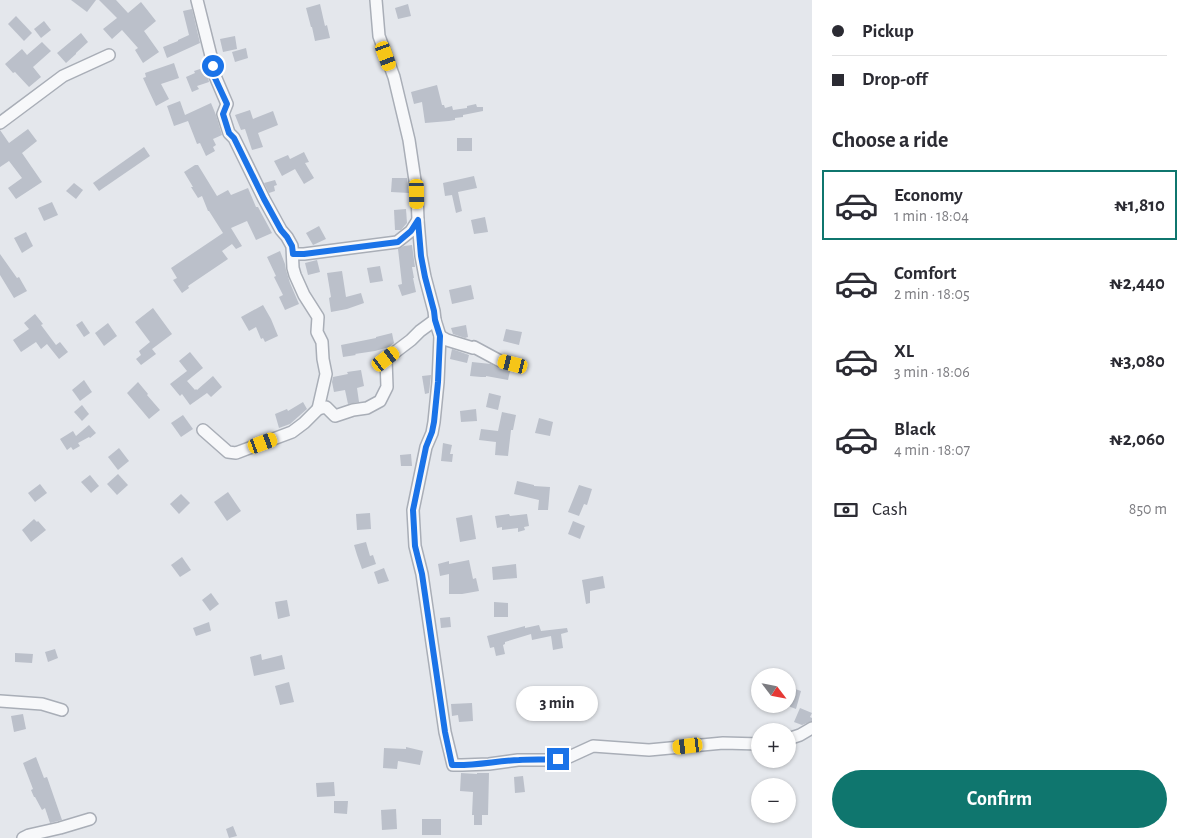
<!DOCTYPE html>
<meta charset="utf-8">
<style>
:root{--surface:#fff;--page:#f7f7f7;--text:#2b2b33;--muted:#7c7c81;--line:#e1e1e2;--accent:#0f766e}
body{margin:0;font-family:"Alegreya Sans",sans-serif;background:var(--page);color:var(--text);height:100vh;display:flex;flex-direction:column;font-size:19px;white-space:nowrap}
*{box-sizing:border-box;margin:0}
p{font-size:16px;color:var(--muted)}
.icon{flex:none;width:28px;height:28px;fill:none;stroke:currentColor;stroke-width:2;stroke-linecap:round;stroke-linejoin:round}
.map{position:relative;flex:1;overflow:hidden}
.panel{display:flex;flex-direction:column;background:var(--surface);width:375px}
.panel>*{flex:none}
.guide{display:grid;align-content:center;height:110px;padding:0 20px;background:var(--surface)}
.needle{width:32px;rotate:122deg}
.tools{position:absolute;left:751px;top:668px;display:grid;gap:10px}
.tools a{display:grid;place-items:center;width:45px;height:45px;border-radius:50%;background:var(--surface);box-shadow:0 1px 4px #0004;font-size:25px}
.end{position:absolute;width:22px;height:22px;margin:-11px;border:6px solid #1a73e8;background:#fff;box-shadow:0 0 0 2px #fff}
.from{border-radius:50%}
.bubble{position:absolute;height:35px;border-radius:18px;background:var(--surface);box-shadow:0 1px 4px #0004;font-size:16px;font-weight:700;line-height:35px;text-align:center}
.car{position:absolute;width:15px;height:30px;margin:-15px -8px;border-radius:6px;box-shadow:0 0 4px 1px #0007;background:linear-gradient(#f5c518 24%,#345 0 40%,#f5c518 0 76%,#345 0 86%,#f5c518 0)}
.guide b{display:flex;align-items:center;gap:18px;height:48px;font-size:19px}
.guide b+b{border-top:1px solid var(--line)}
.guide i{width:12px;height:12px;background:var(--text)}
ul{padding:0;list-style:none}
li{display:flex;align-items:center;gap:15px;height:70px;margin:0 10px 8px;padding:0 10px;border:2px solid transparent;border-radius:0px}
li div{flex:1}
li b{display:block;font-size:19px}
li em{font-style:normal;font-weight:700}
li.active{border-color:var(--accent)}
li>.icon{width:45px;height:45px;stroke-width:1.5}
h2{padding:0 20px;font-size:22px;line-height:60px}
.pay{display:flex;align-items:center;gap:12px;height:55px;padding:0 20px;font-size:19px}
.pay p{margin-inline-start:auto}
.action{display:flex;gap:10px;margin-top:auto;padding:10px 20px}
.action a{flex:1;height:58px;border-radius:30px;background:var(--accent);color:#fff;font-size:20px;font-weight:700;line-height:58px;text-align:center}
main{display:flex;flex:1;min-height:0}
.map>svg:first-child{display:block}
.building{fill:#bbc0ca}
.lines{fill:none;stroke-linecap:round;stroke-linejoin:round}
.minor-casing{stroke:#a9aeb7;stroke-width:14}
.minor{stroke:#f7f8fa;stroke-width:11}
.route{stroke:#1a73e8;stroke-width:6}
</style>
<main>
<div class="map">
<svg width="812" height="838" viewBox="0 0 812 838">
<rect width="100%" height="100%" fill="#e4e7ec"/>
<g class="building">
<polygon points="71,0 96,0 87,12"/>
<polygon points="99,0 116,0 128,13 141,2 156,21 144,31 159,52 143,63 135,50 138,48 122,30 112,39 103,29 117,18"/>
<polygon points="320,4 325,26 327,25 330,38 315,41 312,27 311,27 306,8"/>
<polygon points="408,4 411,16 398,19 395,8"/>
<polygon points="192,9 200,43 167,58 163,47 178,41 178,40 189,35 183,11"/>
<polygon points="16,16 32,33 24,41 8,24"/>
<polygon points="44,21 51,30 41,38 34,29"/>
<polygon points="81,33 88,42 76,53 76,54 66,63 57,53"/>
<polygon points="235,36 237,49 223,52 220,39"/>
<polygon points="42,42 51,51 33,67 41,77 29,87 15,72 13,73 5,64 22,49 27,55"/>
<polygon points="246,48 248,58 235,62 232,52"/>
<polygon points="174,63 179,78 161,84 169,99 156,106 148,89 143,78 146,77 145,73"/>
<polygon points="206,67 209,82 197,86 199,89 192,92 186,77 195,73 194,71"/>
<polygon points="437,85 442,105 444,105 445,108 452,106 453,110 467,108 467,106 476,104 477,107 483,107 483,111 463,115 463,117 455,118 455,120 449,121 425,123 422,102 414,104 411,92"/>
<polygon points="180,101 185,115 211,103 216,115 222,135 213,139 216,145 213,147 215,151 206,156 200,143 197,144 188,121 174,126 167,106"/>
<polygon points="250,110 253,119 273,111 278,125 258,133 263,147 252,150 245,129 241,130 235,115"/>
<polygon points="28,129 37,141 22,153 42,182 16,199 8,188 22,178 9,161 0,167 0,130 9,143"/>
<rect x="457" y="138" width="15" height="13"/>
<polygon points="144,147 150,156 99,191 93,183"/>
<polygon points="304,152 309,162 305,163 314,178 304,184 295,169 282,176 274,161 288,155 290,159"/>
<polygon points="195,165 198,165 217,196 228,190 231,195 248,188 256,207 258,207 272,233 256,240 247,221 231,228 242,246 236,249 232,244 222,251 228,259 188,286 189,288 182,293 173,280 177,278 171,268 223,233 209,211 208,211 202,196 198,198 191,187 193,187 184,172"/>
<polygon points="474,176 477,188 458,192 462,211 456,213 452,195 445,196 443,183"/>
<polygon points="392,178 407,178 409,193 391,192"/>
<polygon points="275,180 277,185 274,186 275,191 269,193 264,183"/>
<polygon points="74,183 83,190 76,199 66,191"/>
<polygon points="52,202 58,215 44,221 38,208"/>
<polygon points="406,209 407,223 401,230 395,230 394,210"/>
<polygon points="485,217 488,232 474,234 471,220"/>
<polygon points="319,226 326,239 313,245 306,233"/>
<polygon points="26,232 33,246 22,253 14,238"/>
<polygon points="412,245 415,267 412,267 414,278 413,278 416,292 402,296 398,285 402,284 398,249 404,246"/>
<polygon points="280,251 285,264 286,270 290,283 299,304 285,310 279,297 283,295 274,277 276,276 267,257"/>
<polygon points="0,254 17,278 19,277 27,291 14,298 0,275"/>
<polygon points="317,260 320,272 308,275 305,263"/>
<polygon points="380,266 383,281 370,283 367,268"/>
<polygon points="342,271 346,297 361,293 364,303 347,309 331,312 329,298 331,297 327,273"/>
<polygon points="471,285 474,299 452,304 449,290"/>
<polygon points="263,305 271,319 278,336 265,342 263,338 261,339 256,327 249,331 241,317"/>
<polygon points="153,308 172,334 152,349 156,354 141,365 136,359 141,355 139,351 150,342 135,322"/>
<polygon points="35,314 43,324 41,325 56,345 60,342 68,352 59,359 47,344 41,349 36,342 21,352 13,340 29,329 24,323"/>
<polygon points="82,321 90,333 84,337 76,325"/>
<polygon points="108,323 117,336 104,346 95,333"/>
<polygon points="466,325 468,337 465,338 453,334 451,328"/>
<polygon points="506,329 522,332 519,345 503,341"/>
<polygon points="392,333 394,343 389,347 375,351 355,354 356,355 343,357 341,345 376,338 376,337"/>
<polygon points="452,349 469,355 467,363 450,359"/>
<polygon points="190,352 203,368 187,381 195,390 196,389 197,390 213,376 222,387 211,397 207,393 190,405 182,394 180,396 170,384 187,371 179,361"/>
<polygon points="472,362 491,364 498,368 510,371 508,380 486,376 486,377 481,377 470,376"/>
<polygon points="361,370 364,386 357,388 359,402 348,404 345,390 334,392 332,382 333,377 348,374 347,372"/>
<polygon points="431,375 429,393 425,394 422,376"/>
<polygon points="84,380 92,392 80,401 72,390"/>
<polygon points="138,382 148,394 147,395 160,410 149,419 127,393"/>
<polygon points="489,393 501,396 498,410 486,407"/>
<polygon points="303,402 307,409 290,424 279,428 275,414 287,409 288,411"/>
<polygon points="82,405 89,414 82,421 74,412"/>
<polygon points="476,409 477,421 461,422 460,411"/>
<polygon points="502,412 516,415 513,430 511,430 508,456 495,455 496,442 479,440 481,429 498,431"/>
<polygon points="183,415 193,429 181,437 171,423"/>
<polygon points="539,418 553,422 550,436 535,433"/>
<polygon points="89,425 96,433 90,438 89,437 78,443 80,446 73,450 71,447 67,450 60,439 73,431 76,436"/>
<polygon points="443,443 452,445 450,454 453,454 452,462 441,461"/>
<polygon points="119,448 129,461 118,470 108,457"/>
<polygon points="411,454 412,466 401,466 400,455"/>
<polygon points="118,474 128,485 117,495 107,484"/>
<polygon points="90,475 99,486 91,493 81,482"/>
<polygon points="517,481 534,485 534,486 550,487 548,510 538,510 539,500 514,494"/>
<polygon points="40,484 47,493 35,502 28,493"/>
<polygon points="579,485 592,489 587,505 584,504 579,516 568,512"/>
<polygon points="228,492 241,511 227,521 214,502"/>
<polygon points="181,494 190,503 179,514 170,504"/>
<polygon points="370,513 371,529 357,530 356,514"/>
<polygon points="509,514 510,516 527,514 529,526 524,527 525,530 518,532 518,528 502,530 502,527 497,528 495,516"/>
<polygon points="472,515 476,539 460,542 456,518"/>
<polygon points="34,519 37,522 38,521 46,530 31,542 22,530"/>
<polygon points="573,521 585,526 580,539 568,534"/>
<polygon points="366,542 370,556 373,555 376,564 362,569 357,555 354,545"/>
<polygon points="182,557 191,570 180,577 171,565"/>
<polygon points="469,560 473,579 476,578 479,591 462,594 449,594 449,574 440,576 438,564 449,561 449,564"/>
<polygon points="516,564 517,578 493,580 492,567"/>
<polygon points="384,568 389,581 378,584 374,572"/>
<polygon points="603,576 605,588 590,591 590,603 586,604 582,580"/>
<polygon points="211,593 219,604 210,611 202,600"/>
<polygon points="287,600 290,616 278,619 275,602"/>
<polygon points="494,602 508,603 508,617 494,617"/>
<polygon points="450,617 451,627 441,628 440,618"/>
<polygon points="209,622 211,631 196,636 193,628"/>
<polygon points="539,625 541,631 567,628 568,632 561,634 563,648 553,650 551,636 532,640 531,634 505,642 505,644 503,645 505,654 496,656 494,647 490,648 487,636 525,626 525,628"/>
<polygon points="55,649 58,658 48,662 45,652"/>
<polygon points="15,653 33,654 32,663 15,662"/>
<polygon points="261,654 262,660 282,655 285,669 254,676 250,657"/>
<polygon points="289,682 294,702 280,705 275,686"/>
<polygon points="795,689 801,691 796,709 788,706"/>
<polygon points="472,703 473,721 459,722 458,715 452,716 451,704"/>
<polygon points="800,708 812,713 810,717 812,718 812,721 802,725 794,722"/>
<polygon points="23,714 26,729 14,732 11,716"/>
<polygon points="406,747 423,751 420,765 398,761 397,769 383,768 384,748 406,749"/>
<polygon points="36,757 44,778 47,777 62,820 50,823 45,808 42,810 35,797 34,797 31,790 33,789 23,763"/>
<polygon points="461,773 477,774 477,773 489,773 488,815 482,815 482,825 474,825 474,815 472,815 473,792 460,791"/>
<polygon points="523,776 525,792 515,793 514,777"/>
<polygon points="334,782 335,796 317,797 316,783"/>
<polygon points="334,801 348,801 347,814 334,813"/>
<polygon points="396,809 397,829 382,830 381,810"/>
<rect x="422" y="819" width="19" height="16"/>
<polygon points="233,826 237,836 229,838 226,829"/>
</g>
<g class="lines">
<defs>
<g id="minor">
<polyline points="197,0 211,56 215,76 227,104 223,114 229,133 234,138 264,199 281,230 287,237 292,246 293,268 295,275 304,295 318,317 317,332 322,342 323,359 326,374 318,409"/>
<polyline points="376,0 379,36 394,77 409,140 417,194 418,220 421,256 425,277 434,311 435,320 440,336 438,382 434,422 432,433 426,447 413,510 415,546 422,574 445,732 453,765 462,765 489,764 518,760 546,760 569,757 593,746 649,750 723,743 760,744"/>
<polyline points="0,123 63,76 109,55"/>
<polyline points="293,254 304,254 397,242 411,231 418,220"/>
<polyline points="440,336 447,340 473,348 474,347 500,361 513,364"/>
<polyline points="203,430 228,452 236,453 292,432 304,423 318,409 326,407 335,416 353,410 367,408 380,401 387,387 386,359 411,340 420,331 435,320"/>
<polyline points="0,701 42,704 62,710"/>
<polyline points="788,739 800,735 812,728"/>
<polyline points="23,838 29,835 60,828 90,819"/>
</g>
</defs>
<use href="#minor" class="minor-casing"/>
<use href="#minor" class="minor"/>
</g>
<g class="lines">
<path class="route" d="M213 66 214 76 227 104 223 114 229 133 234 138 264 199 281 230 287 237 292 246 293 254H304L398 242 411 231 418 220 421 256 425 277 434 311 435 320 440 336 438 382 434 422 432 432 426 447 413 510 415 546 422 574 445 732 452 765C475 766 496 761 519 760 532 759 545 760 558 759"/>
</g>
</svg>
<div class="tools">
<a><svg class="needle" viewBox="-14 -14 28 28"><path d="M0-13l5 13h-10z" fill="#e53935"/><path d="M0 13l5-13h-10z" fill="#7c7c81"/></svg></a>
<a>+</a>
<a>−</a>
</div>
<i class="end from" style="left:213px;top:66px"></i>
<i class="end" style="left:558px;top:759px"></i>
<div class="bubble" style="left:516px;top:686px;width:82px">3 min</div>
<i class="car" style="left:386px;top:56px;rotate:160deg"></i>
<i class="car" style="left:417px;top:194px;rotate:179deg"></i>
<i class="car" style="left:386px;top:359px;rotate:53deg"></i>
<i class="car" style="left:513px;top:364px;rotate:284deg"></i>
<i class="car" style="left:263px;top:443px;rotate:70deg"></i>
<i class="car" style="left:688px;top:746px;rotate:263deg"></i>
</div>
<section class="panel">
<div class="guide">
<b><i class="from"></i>Pickup</b>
<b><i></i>Drop-off</b>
</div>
<h2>Choose a ride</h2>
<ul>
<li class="active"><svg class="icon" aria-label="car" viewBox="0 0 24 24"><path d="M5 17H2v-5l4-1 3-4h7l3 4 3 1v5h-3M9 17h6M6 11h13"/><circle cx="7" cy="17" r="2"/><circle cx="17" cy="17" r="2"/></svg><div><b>Economy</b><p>1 min · 18:04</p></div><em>₦1,810</em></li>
<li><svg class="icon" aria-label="car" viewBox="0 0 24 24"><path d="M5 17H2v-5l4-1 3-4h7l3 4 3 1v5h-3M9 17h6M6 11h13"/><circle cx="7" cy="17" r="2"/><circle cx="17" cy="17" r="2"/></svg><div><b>Comfort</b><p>2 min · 18:05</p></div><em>₦2,440</em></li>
<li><svg class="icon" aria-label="car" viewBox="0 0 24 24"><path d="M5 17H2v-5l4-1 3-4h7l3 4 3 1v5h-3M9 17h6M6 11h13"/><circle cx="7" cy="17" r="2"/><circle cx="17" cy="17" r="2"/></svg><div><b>XL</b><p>3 min · 18:06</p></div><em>₦3,080</em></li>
<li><svg class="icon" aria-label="car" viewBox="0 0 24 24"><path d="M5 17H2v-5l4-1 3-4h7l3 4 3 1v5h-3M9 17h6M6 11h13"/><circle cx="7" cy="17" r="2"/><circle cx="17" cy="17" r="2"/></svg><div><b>Black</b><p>4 min · 18:07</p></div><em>₦2,060</em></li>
</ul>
<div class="pay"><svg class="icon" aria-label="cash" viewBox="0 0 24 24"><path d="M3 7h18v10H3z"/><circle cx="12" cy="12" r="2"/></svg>Cash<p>850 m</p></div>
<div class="action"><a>Confirm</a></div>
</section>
</main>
